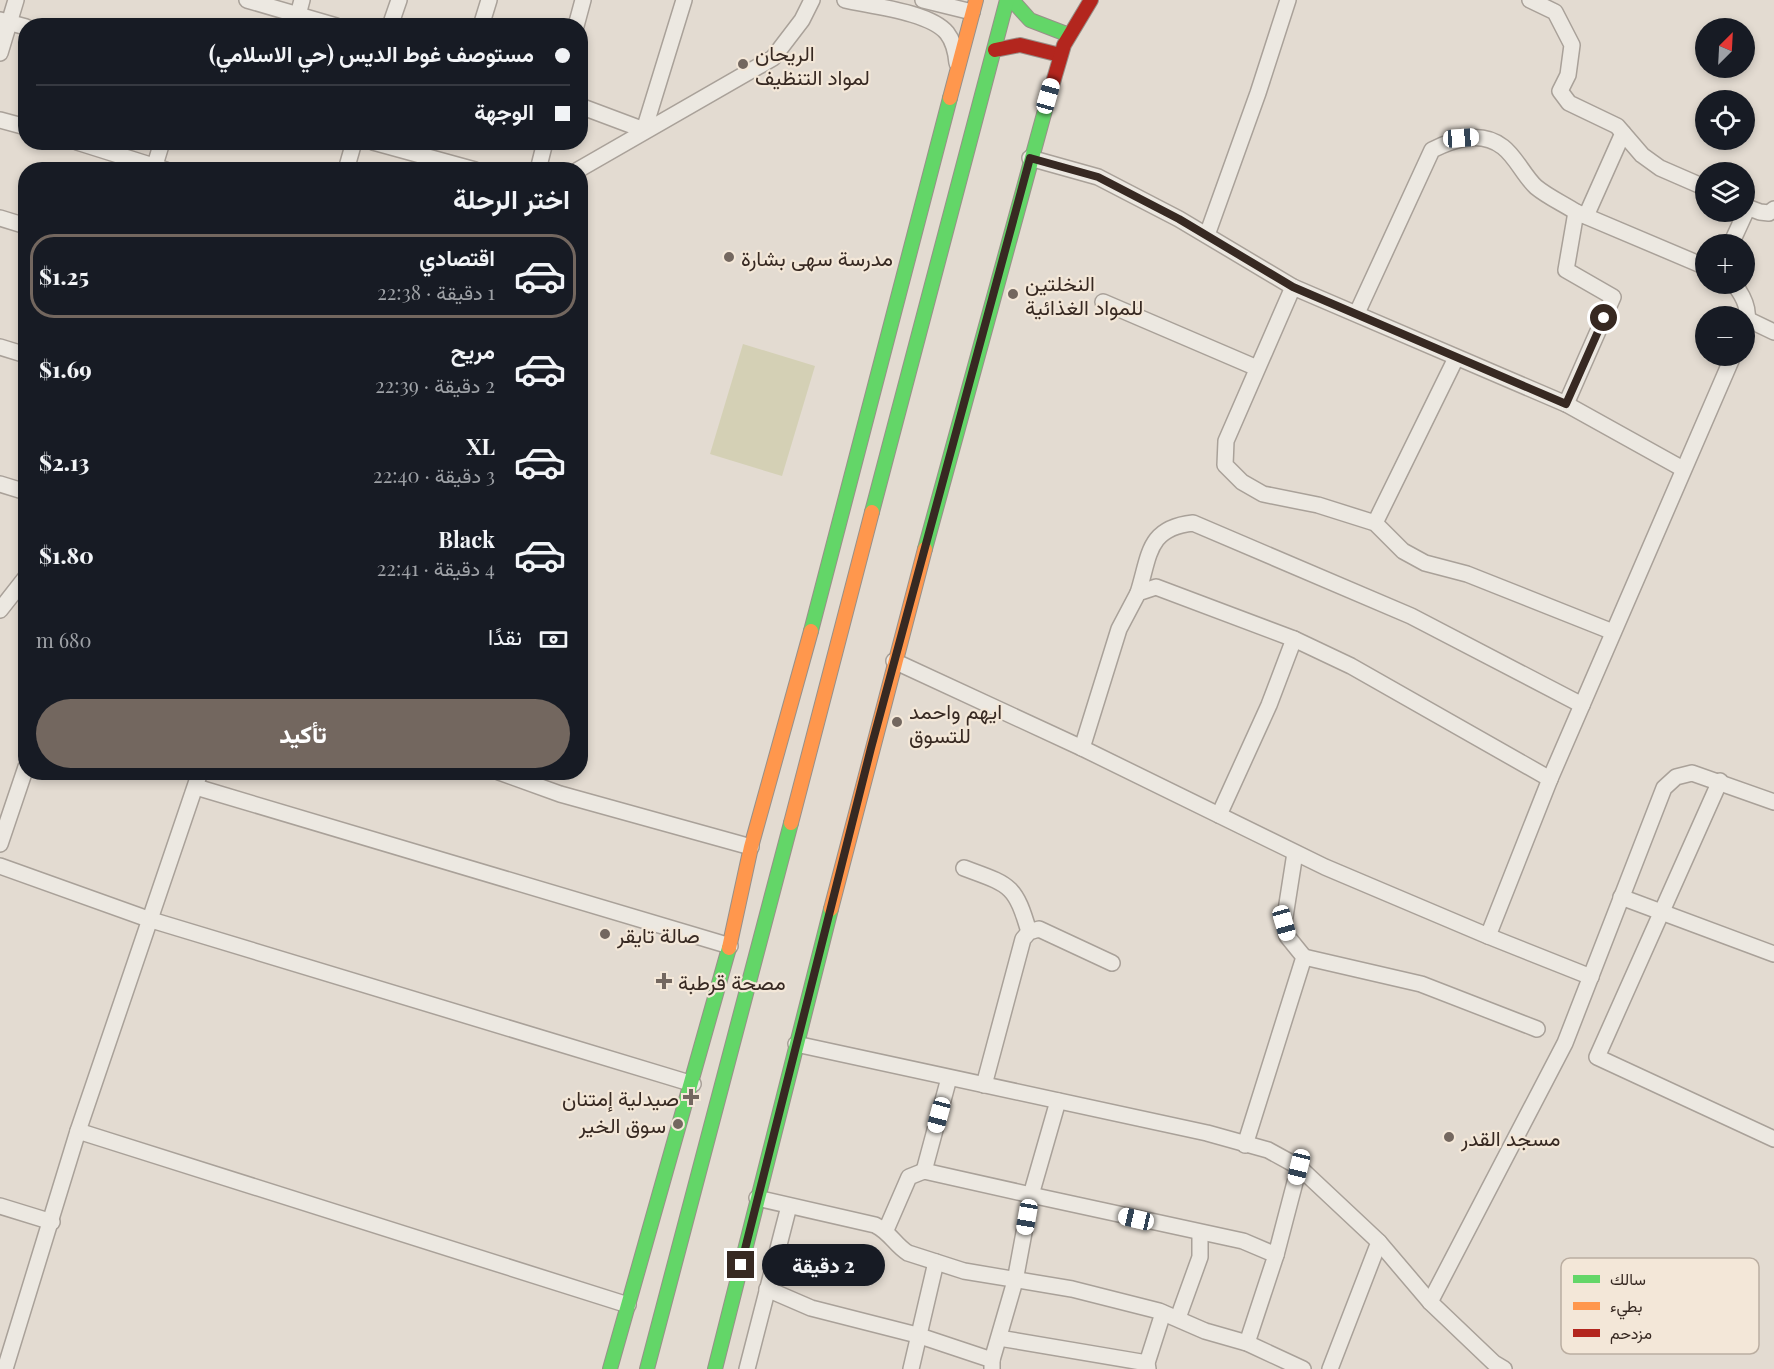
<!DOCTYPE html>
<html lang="ar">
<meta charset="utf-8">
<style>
:root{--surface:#171b24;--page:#20242c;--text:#f1f3f6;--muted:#9ea1a6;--line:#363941;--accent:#73675f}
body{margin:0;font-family:"Playfair Display",Vazirmatn,serif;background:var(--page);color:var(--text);direction:rtl;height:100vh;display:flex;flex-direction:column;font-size:22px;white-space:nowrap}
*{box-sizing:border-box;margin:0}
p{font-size:20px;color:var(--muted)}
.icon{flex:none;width:33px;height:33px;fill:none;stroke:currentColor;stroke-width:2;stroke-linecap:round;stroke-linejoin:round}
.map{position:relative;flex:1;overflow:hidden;direction:ltr}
.side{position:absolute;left:18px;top:162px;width:570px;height:618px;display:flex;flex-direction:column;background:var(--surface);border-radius:24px;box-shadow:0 3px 9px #0003;direction:rtl}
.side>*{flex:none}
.guide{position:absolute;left:18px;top:18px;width:570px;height:132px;border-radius:24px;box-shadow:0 3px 9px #0003;direction:rtl;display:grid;align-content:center;height:132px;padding:0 18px;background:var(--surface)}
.needle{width:39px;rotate:24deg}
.tools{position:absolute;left:1695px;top:18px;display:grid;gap:12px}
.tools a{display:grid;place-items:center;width:60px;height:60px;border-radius:50%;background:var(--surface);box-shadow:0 3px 9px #0003;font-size:30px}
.end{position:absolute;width:27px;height:27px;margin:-14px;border:8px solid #372922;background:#fff;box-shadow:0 0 0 3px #fff}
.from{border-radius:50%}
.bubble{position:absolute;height:42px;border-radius:21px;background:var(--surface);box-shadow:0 3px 9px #0003;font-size:20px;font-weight:800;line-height:42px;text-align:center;direction:rtl}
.car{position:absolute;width:18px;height:36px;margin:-18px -9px;border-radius:8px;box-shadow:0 0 4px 2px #0007;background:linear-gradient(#fff 24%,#345 0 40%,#fff 0 76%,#345 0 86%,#fff 0)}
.guide b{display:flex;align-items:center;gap:21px;height:57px;font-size:22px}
.guide b+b{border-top:2px solid var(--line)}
.guide i{width:15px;height:15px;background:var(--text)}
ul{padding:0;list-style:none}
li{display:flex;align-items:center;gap:18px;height:84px;margin:0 12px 9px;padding:0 6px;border:3px solid transparent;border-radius:24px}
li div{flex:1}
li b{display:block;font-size:22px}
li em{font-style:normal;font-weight:800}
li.selected{border-color:var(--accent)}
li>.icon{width:54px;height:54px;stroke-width:1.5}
h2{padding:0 18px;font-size:27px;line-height:72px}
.pay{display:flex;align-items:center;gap:15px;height:66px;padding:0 18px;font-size:22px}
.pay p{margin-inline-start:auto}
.button{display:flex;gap:12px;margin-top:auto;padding:12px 18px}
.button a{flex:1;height:69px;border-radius:36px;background:var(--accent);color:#fff;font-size:24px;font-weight:800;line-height:69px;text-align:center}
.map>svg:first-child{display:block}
.green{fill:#d4d0b5}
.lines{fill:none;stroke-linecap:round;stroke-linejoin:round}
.street-casing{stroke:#a9a199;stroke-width:18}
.fast-casing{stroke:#989089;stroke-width:16}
.slow-casing{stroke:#989089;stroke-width:16}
.jam-casing{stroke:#989089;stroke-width:16}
.street{stroke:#ece8e1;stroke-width:15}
.fast{stroke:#63d668;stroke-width:14}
.slow{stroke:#ff974d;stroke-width:14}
.jam{stroke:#b3261e;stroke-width:14}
.route{stroke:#372922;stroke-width:8}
.poi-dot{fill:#73675f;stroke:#f3e7d8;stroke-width:2}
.labels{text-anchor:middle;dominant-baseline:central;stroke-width:4.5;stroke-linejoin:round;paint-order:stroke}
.poi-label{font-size:21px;fill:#372922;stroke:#f3e7d8;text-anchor:start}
.key{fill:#f3e7d8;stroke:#bbaea1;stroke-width:1.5}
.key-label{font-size:16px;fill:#372922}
</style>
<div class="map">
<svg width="1774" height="1369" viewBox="0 0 1774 1369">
<rect width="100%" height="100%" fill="#e3dbd1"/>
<polygon class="green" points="743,344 815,366 782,476 710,454"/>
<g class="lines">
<defs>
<g id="street">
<polyline points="247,0 336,26"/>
<path d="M845 0C871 6 930 12 947 33 954 42 956 52 957 63"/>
<polyline points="923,0 972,12"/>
<polyline points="1530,0 1555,12 1572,45 1568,75 1560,91 1569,103 1617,126 1642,155 1660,168 1706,188"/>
<polyline points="0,20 26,27"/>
<polyline points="295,26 302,0"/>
<polyline points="390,26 399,0"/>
<polyline points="481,26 489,0"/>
<polyline points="576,26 583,0"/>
<polyline points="0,53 16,0"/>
<polyline points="580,106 644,130 684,0"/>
<polyline points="0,120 26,127"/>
<polyline points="77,142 166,170"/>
<polyline points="373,142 475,170"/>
<polyline points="1030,158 1098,177 1179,219 1293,287 1566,404 1683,469"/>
<polyline points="155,165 162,142"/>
<polyline points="346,170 354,142"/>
<polyline points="538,170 545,142"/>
<polyline points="578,170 773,58 802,20 812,0"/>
<polyline points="1744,206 1760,212 1769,213 1774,209"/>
<polyline points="1586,216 1623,133"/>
<polyline points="0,218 26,226"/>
<polyline points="1207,235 1258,93 1288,0"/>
<polyline points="1731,244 1748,207"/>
<path d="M1734 284C1745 298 1752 313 1744 330"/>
<polyline points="1293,287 1226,441 1225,465 1242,482 1263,494 1318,505 1375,523 1403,551 1425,563 1467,574 1613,632"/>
<polyline points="1103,302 1257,368"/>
<path d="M1357 313 1432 150C1454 139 1481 130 1503 147 1516 157 1524 176 1536 187 1548 197 1564 204 1576 212"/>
<polyline points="1749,320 1774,332"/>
<polyline points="0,347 26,355"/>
<polyline points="1566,404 1613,297 1566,270 1576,212 1706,267"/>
<polyline points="0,484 26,492"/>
<polyline points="1375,523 1456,358"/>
<path d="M1138 593C1150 555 1147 528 1193 523L1411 616 1582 705"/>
<polyline points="0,610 26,577"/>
<polyline points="894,661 1082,748 1325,867 1488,936 1550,779 1733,356"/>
<polyline points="1082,748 1119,629 1138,593 1156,587 1294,639"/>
<polyline points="499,772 560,794 751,847"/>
<polyline points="1720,781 1597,1057 1774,1139"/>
<polyline points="196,787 730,946"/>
<polyline points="1219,815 1269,705 1294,639 1351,666 1550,779"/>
<polyline points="0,844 26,767"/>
<polyline points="0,866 148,919 693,1084"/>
<path d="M964 868C1010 885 1015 884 1029 932"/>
<polyline points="1621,897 1774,954"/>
<polyline points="1488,936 1591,977"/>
<polyline points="1304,957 1421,984 1537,1029"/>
<polyline points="796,1044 1207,1133 1268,1150 1299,1167 1379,1242 1330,1369"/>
<polyline points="984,1085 1023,939 1029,932 1039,929 1112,963"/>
<polyline points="78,1131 628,1305"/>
<polyline points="1245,1145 1304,957 1287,936 1284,923 1295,853"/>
<polyline points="924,1171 949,1078"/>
<path d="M757 1198 875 1225C890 1232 895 1245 908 1253L964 1271 1072 1289 1159 1311 1205 1331 1247 1343 1303 1369"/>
<polyline points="0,1206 52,1222"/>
<polyline points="886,1230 909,1177 924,1171 1031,1195 1058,1101"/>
<polyline points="1379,1242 1430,1302 1494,1363 1504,1369"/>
<polyline points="1276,1255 1299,1167"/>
<polyline points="767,1289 811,1308 917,1335 992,1360 992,1369"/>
<polyline points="1430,1302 1565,1043 1664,788 1676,777 1692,773 1774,802"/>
<polyline points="1178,1318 1200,1257 1200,1233"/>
<polyline points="999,1338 1147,1363"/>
<polyline points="992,1360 1015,1281 1031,1195 1243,1241 1276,1255 1247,1343"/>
<polyline points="5,1369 78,1131 200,772"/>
<polyline points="747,1369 789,1206"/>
<polyline points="911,1369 936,1262"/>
<polyline points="1148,1369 1147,1363 1163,1313"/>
</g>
<g id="fast">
<polyline points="1012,0 1030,20 1069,35"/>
<polyline points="872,512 1007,0"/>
<polyline points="925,549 1047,103"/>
<polyline points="811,631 950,98"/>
<polyline points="610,1369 729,948"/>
<polyline points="647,1369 791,823"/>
<polyline points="715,1369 831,909"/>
</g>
<g id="slow">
<polyline points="950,98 976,0"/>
<polyline points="791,823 872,512"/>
<polyline points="831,909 925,549"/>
<polyline points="729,948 751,847 811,631"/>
</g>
<g id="jam">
<polyline points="995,50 1020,45 1060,55"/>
<polyline points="1047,103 1064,45 1091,0"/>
</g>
</defs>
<use href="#street" class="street-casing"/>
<use href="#fast" class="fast-casing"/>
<use href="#slow" class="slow-casing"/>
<use href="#jam" class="jam-casing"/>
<use href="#street" class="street"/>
<use href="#fast" class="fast"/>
<use href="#slow" class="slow"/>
<use href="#jam" class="jam"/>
</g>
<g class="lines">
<polyline class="route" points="741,1265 871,748 1030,158 1098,177 1179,219 1293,287 1566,404 1604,318"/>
</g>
<g class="poi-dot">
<circle cx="743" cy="64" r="6"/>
<circle cx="729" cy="257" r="6"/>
<circle cx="1013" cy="294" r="6"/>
<circle cx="897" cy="722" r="6"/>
<circle cx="605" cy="934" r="6"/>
<path d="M661 972h6v6h6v6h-6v6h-6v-6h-6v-6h6z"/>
<path d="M688 1088h6v6h6v6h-6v6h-6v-6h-6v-6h6z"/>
<circle cx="678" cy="1124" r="6"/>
<circle cx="1449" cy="1137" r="6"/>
</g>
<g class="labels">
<g class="poi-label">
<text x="755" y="52">الريحان<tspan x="755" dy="24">لمواد التنظيف</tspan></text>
<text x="741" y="257">مدرسة سهى بشارة</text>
<text x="1025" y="282">النخلتين<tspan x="1025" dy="24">للمواد الغذائية</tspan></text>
<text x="909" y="710">ايهم واحمد<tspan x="909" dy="24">للتسوق</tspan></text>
<text x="617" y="934">صالة تايقر</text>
<text x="678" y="981">مصحة قرطبة</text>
<text x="679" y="1097" text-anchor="end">صيدلية إمتنان</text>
<text x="666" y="1124" text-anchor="end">سوق الخير</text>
<text x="1461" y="1137">مسجد القدر</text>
</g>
</g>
<rect x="1561" y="1258" width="198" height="96" rx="9" class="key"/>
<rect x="1573" y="1275" width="27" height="8" fill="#63d668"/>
<rect x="1573" y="1302" width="27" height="8" fill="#ff974d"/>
<rect x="1573" y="1329" width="27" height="8" fill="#b3261e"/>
<g class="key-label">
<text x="1610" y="1285">سالك</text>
<text x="1610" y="1312">بطيء</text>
<text x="1610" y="1339">مزدحم</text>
</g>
</svg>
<div class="tools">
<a><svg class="needle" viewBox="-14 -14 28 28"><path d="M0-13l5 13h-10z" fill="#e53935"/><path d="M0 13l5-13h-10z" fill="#9ea1a6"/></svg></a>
<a><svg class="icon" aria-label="locate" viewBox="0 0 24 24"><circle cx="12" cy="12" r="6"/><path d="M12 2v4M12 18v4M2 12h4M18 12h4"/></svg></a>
<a><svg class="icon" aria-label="layers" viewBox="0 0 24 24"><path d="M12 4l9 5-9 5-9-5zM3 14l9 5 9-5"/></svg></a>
<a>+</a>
<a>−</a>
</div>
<i class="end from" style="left:1604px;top:318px"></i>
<i class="end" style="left:741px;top:1265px"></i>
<div class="bubble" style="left:762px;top:1244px;width:123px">2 دقيقة</div>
<i class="car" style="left:1048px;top:96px;rotate:16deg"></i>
<i class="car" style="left:1461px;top:138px;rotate:86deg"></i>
<i class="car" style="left:1284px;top:923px;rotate:164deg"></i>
<i class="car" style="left:939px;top:1115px;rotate:195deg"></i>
<i class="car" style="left:1299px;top:1167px;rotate:194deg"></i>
<i class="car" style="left:1027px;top:1217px;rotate:190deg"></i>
<i class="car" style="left:1136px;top:1219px;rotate:283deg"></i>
<div class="guide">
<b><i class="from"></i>مستوصف غوط الديس (حي الاسلامي)</b>
<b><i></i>الوجهة</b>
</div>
<section class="side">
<h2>اختر الرحلة</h2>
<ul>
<li class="selected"><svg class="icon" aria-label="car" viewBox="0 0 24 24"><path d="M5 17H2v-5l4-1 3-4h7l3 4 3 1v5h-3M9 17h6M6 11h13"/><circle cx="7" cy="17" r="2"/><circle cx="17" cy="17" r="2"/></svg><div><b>اقتصادي</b><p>1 دقيقة · 22:38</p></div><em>$1.25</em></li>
<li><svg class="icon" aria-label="car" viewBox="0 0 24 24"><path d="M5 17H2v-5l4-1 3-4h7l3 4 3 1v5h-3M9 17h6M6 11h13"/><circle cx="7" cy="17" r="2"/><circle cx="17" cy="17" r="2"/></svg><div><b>مريح</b><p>2 دقيقة · 22:39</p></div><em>$1.69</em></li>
<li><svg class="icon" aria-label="car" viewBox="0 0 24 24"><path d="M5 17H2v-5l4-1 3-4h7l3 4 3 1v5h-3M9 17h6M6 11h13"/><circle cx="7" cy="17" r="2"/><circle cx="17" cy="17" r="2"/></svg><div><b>XL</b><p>3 دقيقة · 22:40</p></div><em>$2.13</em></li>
<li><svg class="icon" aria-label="car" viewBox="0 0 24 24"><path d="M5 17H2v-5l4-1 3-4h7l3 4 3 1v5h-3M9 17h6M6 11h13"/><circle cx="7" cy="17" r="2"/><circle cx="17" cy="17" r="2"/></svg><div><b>Black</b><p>4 دقيقة · 22:41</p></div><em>$1.80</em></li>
</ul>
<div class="pay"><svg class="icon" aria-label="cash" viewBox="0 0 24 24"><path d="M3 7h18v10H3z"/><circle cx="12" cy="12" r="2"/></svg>نقدًا<p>680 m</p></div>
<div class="button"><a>تأكيد</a></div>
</section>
</div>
